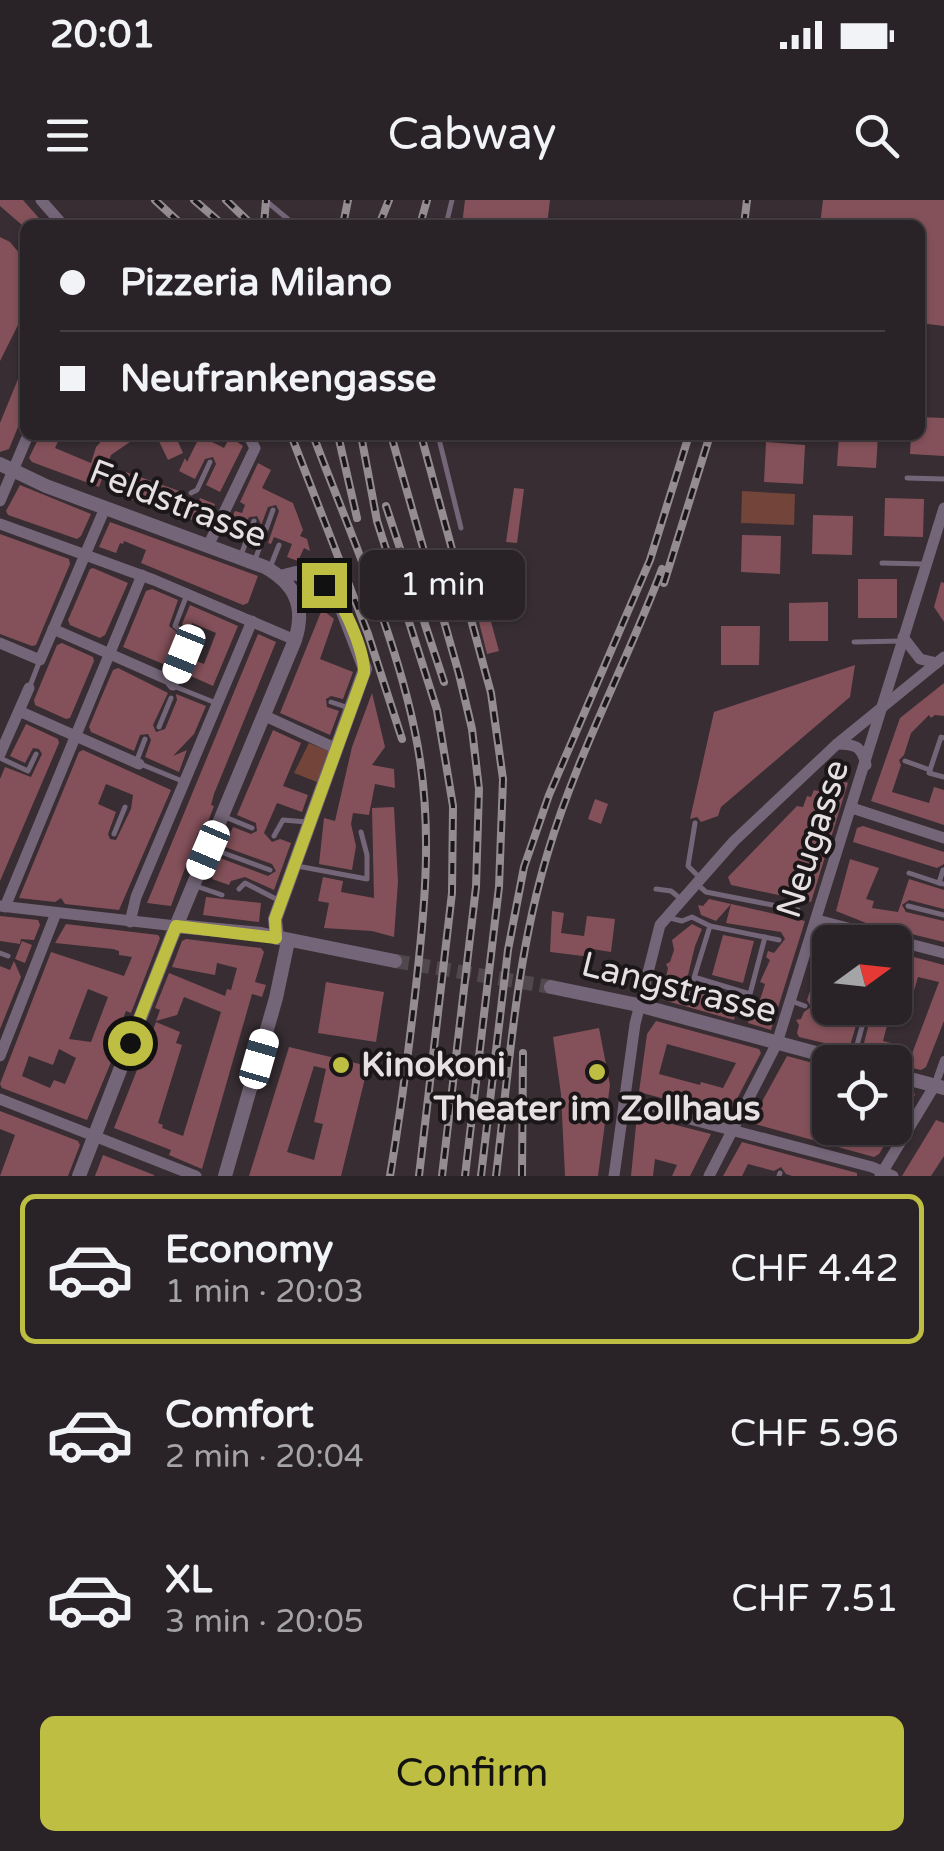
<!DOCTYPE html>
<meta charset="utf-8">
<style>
:root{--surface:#292226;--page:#312a2e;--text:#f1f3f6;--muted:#a5a4a7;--line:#453f43;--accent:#bebf42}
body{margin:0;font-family:"Varela Round",sans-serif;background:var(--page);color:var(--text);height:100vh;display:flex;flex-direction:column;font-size:38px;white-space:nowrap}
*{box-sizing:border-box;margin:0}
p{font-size:32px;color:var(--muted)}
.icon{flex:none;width:55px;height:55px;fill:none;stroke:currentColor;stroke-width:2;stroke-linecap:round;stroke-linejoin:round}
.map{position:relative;height:976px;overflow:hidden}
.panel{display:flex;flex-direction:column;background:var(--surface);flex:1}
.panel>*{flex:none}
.guide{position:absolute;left:20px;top:20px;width:905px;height:220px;border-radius:15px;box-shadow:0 2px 8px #0004,0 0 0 2px var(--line);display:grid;align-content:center;height:220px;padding:0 40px;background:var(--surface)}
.needle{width:65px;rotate:75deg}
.buttons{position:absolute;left:812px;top:725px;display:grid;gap:20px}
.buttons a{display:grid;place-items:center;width:100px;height:100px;border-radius:15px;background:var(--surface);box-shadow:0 2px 8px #0004,0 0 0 2px var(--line);font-size:50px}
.end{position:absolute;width:45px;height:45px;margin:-22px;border:12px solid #bebf42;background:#111;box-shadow:0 0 0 5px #111}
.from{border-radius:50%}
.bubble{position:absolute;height:70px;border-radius:15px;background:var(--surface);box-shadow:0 2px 8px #0004,0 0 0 2px var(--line);font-size:32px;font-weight:600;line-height:70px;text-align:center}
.car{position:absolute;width:30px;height:60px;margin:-30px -15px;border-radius:12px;box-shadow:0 0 8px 2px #0007;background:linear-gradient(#fff 24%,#345 0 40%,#fff 0 76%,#345 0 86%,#fff 0)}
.guide b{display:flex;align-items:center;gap:35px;height:95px;font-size:38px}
.guide b+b{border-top:2px solid var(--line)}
.guide i{width:25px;height:25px;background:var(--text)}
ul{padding:18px 0 0;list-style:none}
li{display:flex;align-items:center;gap:30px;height:150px;margin:0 20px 15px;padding:0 20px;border:5px solid transparent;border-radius:15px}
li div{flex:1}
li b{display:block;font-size:38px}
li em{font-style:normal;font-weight:600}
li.on{border-color:var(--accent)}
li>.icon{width:90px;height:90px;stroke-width:1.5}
.button{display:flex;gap:20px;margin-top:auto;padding:20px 40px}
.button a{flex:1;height:115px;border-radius:15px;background:var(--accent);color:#111;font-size:40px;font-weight:600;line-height:115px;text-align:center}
.status{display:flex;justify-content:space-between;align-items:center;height:70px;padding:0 50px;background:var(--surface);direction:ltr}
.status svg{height:28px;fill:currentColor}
header{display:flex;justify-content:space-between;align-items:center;height:130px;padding:0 40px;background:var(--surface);font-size:45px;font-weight:600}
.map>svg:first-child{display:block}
.green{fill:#73453a}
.building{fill:#84515a;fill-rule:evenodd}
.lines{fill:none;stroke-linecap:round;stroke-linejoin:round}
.tertiary-tunnel{stroke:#51484d;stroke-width:14;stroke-dasharray:14 7;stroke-linecap:butt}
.service{stroke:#746678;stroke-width:5}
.pedestrian{stroke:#746678;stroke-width:8}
.minor{stroke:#746678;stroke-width:11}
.tertiary{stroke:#746678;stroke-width:14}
.rail-casing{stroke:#948c90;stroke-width:8}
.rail{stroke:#1b1719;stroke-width:4;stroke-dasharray:11;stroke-linecap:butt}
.route{stroke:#bebf42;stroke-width:12}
.poi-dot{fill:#bebf42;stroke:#1b1719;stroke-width:4}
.labels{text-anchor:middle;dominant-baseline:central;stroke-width:8;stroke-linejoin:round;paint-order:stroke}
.street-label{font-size:35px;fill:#e6e0e3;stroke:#1b1719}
.poi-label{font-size:35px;font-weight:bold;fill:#e6e0e3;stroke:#1b1719;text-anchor:start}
</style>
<div class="status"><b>20:01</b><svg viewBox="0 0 49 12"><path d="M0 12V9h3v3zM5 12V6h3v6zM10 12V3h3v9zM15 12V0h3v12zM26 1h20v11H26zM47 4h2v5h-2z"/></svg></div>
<header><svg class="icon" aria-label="menu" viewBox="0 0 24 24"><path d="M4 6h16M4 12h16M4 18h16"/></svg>Cabway<svg class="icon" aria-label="search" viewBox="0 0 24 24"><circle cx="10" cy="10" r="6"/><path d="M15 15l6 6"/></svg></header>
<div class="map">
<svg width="944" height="976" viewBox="0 0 944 976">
<rect width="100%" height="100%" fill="#372d32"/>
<g class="green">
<polygon points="742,291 795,294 794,325 741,323"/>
<polygon points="309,543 328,551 317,582 294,573"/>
</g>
<g class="building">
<polygon points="0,0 23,0 45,25 22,25 0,6"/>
<polygon points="465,0 550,0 547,25 462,25"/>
<polygon points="823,0 944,0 944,126 920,123 920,25 820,25"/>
<polygon points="0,37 10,42 25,60 25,111 0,161"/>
<polygon points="25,162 25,210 9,249 0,252 0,223"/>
<polygon points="920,217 944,218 944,256 910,254 911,235 920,235"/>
<polygon points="40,235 61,235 55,248 91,263 96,247 107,235 140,235 111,255 99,287 32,262 29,258"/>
<polygon points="156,235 175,235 183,253 168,260"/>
<polygon points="839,235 878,235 876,268 837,266"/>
<polygon points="200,236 224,248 230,237 243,246 220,292 206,285 216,264 213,257 205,259 195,279 179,271 185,258 187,262"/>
<polygon points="766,242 805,245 803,284 764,282"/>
<polygon points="258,263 271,270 262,288 293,303 303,330 300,336 307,339 310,351 304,348 298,361 287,357 292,344 274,337 271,344 268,343 279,311 276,305 268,307 254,344 260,322 257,316 249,317 241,338 225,332 235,311 242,313 245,305 240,302"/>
<polygon points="126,272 182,292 173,314 116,294"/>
<polygon points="20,285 91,314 81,336 77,339 8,315 6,311"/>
<polygon points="514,288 524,289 517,343 506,342"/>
<polygon points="200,298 215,304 205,326 190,319"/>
<polygon points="885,298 924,299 923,337 884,336"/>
<polygon points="813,315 853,316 852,355 812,354"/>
<polygon points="110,322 258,376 248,403 243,405 141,363 146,350 124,341 123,344 120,343 116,353 99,347"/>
<polygon points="0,334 69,359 70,364 36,445 32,446 0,434"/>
<polygon points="742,335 781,336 780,374 741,372"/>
<polygon points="93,368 128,383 105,435 100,438 70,425 68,420 90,369"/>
<rect x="858" y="379" width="39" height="39"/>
<polygon points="941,382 944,383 944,422 934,407"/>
<polygon points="152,389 178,400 169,426 186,439 170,467 123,447 146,391"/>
<polygon points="484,396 499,451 487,454 473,398"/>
<polygon points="828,402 828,441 789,441 789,403"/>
<polygon points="190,405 238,426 213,486 182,472 189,458 204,464 216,433 192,423 189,430 182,424"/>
<polygon points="324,411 334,419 320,459 353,472 343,499 331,496 326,499 327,507 339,511 330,535 280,513 321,412"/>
<polygon points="721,426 760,426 759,465 721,465"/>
<polygon points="258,434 276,442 214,594 211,605 214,606 203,635 198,633 171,706 147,703"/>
<polygon points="62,443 93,457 94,461 70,518 66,519 35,505 34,500 57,445"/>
<polygon points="855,465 850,497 721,607 718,616 701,622 697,617 690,619 714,512"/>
<polygon points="118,468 168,493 153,525 156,532 165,529 177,500 176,494 206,506 194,534 173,556 187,550 179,572 145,557 151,540 148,534 140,535 134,551 91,532 89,527 101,498 113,470"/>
<polygon points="944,483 944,516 935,515 931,518 929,515 911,533 904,555 899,560 901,565 892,592 929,603 934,587 944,590 944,625 871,601 900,518"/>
<polygon points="372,493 385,547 372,565 394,569 395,588 375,584 369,615 353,613 351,624 356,646 352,670 319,664 324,618 335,621 352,547"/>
<polygon points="26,524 58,539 59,543 0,681 0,579 5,567 31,577 42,554 39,549 33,548 25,563 10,556"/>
<polygon points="273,530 301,543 283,586 308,595 302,612 277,603 264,633 272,642 280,639 291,643 274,690 245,677 231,681 229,685 212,679 220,658 268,676 276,671 272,664 225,647 233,627 251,634 257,631 256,623 237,615"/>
<path d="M83 550 171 590 119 710 65 704 61 698 55 702 19 698 79 552ZM106 584 133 595 131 609 116 640 110 639 108 634 116 612 98 604Z"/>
<polygon points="828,576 848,583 811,702 731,685 728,677 797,606 803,607 807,596 811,597 814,590 818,591 821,583 826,584"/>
<polygon points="595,599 608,604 601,624 588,619"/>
<polygon points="394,607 398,682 394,737 372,731 324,728 329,703 318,701 323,677 343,681 341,692 374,698 372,608"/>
<polygon points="863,626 944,652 944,664 937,668 853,642 857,628"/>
<polygon points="850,659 879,668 866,699 874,701 872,708 898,712 909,679 944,690 944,709 909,700 902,705 906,712 944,721 944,742 866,723 836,711"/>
<polygon points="206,697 261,703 259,722 203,715"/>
<polygon points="709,699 731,704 716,721 701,715 698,705 703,706"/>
<polygon points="731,704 805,721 771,830 748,823 754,804 758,806 765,784 760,782 770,760 766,757 768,751 774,753 785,739 781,732 726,723"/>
<polygon points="552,711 564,713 561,733 584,736 587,716 615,719 611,752 592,749 591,757 550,752"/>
<polygon points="0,716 38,720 40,725 34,740 21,739 20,744 0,741"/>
<path d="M66 724 158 735 160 738 131 813 126 811 111 850 114 855 87 920 2 888 0 884 51 752 124 776 132 757 119 755V751L113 749 55 743ZM88 789 108 797 91 842 69 839ZM59 849 76 858 65 884 54 880 50 888 22 876 29 856 53 865Z"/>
<polygon points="692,724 702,729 695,746 683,796 692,799 698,785 709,788 708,792 739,800 734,820 663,800 659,789 664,787 668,768 666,764 670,762 674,750 672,740"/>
<polygon points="723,735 754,741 743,783 712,775"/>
<polygon points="828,736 830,798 827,806 820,807 818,813 830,820 839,814 855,818 857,822 849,849 799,837 797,833 799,825 796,820 801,819 804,812 811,807 807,800"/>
<polygon points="186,739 261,748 264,752 255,782 266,785 262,797 252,794 202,969 169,955 171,950 114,928 156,822 180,832 176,843 182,845 158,923 163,925 162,928 183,936 221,812 184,797 177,815 156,821 160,810 155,808 169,773 225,796 227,789 231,790 237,768 217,763 215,775 172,767 182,741"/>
<polygon points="22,741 32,745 25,763 15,759"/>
<polygon points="895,752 944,765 944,821 926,867 921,870 907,867 939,782 918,777 905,822 889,818 883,841 899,845 894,862 861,855 873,808 895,808"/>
<polygon points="14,761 21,777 0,829 0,766 10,770"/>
<polygon points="326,782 384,792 376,842 318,833"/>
<path d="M656 821 759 849 761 853 730 912 725 915 639 892 647 834ZM667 844 736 863 723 888 701 882 700 885 659 874Z"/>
<polygon points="599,828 610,885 598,976 565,976 561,894 553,837"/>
<path d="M289 847 368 866 341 976H249ZM314 866 326 869 314 922 323 924 314 960 287 952Z"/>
<polygon points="787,856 828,867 815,917 819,922 825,921 830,906 830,928 869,935 874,928 895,928 895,886 913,891 915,895 879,954 874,957 755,924 753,918"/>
<polygon points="0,911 78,941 80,945 68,976 0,976 15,935 0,929"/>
<polygon points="637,915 711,934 690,976 672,976 677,965 655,959 653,976 631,976"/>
<polygon points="936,920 944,923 944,956 931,976 902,976"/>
<polygon points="742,942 857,973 857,976 792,976 786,974 781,967 774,971 748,964 742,976 723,976"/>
<polygon points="103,955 154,975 154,976 95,976"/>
</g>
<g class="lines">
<polyline class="tertiary-tunnel" points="395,761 551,787"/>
<g class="service">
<polyline points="265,0 295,25"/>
<polyline points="446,25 452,0"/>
<polyline points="21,137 25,139"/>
<polyline points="438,235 461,328"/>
<polyline points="907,278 944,279"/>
<polyline points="191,293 197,290 210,262"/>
<polyline points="241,355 254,321"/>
<polyline points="255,360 273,310"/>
<polyline points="882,363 924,364"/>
<polyline points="271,365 279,345"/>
<polyline points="184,433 175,426 186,397"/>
<polyline points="854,442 902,441"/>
<polyline points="172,478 184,454"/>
<polyline points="30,486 40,460"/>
<polyline points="176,487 216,503"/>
<polyline points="331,502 349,508"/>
<polyline points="159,527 171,498"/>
<polyline points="944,538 941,537 929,573 944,577"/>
<polyline points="0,558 28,571 36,554"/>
<polyline points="137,560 145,539"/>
<polyline points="905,561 930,570"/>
<polyline points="143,565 182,581"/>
<polyline points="225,617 252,628"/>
<polyline points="695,623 688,666 698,676"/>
<polyline points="114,634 125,607"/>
<polyline points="274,636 283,620 307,622"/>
<polyline points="221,652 270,670"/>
<polyline points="297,666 367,679 367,655 361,632"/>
<polyline points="943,670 939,683 944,684"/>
<polyline points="909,673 939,683"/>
<polyline points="698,685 706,692 798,710"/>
<polyline points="196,686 222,695"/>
<polyline points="239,689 245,683 278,700"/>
<polyline points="656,689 671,691 681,699"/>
<polyline points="908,706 944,715"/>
<polyline points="670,718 682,721 692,717 710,726 779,740"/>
<polyline points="0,753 8,756"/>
<polyline points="697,778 750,794 765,737"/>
<polyline points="689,794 710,726"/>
<polyline points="794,802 805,806"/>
<polyline points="824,812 832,814 834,808"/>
<polyline points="853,860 867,808"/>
<polyline points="821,916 830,880"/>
<polyline points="779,976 780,973"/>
</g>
<polyline class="pedestrian" points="938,877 944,860"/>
<g class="minor">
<polyline points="41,0 63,25"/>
<polyline points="0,301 28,235"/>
<polyline points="0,324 154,380 295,440"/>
<polyline points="208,346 255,248 248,235"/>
<polyline points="53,429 169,480 173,485"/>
<polyline points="903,437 920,459 937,463"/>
<polyline points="0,443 40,460 105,308"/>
<polyline points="19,511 139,564"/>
<polyline points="263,515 337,549"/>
<path d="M837 544C855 544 862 546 866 565"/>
<polyline points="0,554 29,488"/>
<polyline points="852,608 944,638"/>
<polyline points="0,706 176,726"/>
<polyline points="5,707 142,375"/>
<polyline points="817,720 944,753"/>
<polyline points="130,722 136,697 252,421"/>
<polyline points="0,856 56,713"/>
<polyline points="0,899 196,976"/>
<polyline points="625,902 872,967 893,976"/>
<polyline points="614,976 635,824 660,725 734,641 837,544 944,457"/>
<polyline points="709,976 777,843 944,308"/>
<polyline points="880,976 935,885"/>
</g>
<g class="tertiary">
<path d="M0 264 46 286 265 367C295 384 306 406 295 440L170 741 79 976"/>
<polyline points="176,726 261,734 395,761"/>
<polyline points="277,738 275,719 365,469 336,393 296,373 280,377"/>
<polyline points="551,787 638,805 849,862"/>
<polyline points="895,875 944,888"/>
<polyline points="225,976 276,798 288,741"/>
</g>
<defs>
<g id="rail">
<polyline points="155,0 182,25"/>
<polyline points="194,0 223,25"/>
<polyline points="226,0 252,25"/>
<polyline points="264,25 266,0"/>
<polyline points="343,25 348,0"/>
<polyline points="379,25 389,0"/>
<polyline points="420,25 427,0"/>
<polyline points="744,25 747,0"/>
<polyline points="291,235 368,434 402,539"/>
<path d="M313 235C352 339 403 450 420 560 432 639 424 716 415 795 408 856 400 916 390 976"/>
<polyline points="338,235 357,318"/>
<polyline points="361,235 377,321 437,510 453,606 452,693 419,976"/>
<polyline points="391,235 459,474 472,529 479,589 476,687 442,976"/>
<polyline points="421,235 491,493 503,579 499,687 465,976"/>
<polyline points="386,306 444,482"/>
<polyline points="664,383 710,235"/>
<polyline points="481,976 508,750 524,667 549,595 650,360 689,235"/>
<path d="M496 976C509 868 516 757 548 652 577 555 626 464 662 369"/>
<polyline points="522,976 523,853"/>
</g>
</defs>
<use href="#rail" class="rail-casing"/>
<use href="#rail" class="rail"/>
</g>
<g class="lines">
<path class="route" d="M130 843 176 726 276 738 275 719 364 473C365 452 342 395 324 385"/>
</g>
<g class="poi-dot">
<circle cx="341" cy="865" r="10"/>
<circle cx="597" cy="872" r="10"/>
</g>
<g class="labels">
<g class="street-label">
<text transform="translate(178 304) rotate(21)">Feldstrasse</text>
<text transform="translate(813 639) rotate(-72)">Neugasse</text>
<text transform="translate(679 788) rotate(14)">Langstrasse</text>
</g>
<g class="poi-label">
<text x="361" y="865">Kinokoni</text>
<text x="597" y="909" text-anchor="middle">Theater im Zollhaus</text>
</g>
</g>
</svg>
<div class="buttons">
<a><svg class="needle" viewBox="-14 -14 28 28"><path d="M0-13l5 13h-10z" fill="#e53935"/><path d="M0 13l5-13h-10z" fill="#a5a4a7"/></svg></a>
<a><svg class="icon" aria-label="locate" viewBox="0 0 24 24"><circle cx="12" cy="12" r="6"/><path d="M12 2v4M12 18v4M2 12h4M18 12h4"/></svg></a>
</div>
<i class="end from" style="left:130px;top:843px"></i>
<i class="end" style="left:324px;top:385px"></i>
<div class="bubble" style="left:360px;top:350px;width:165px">1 min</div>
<i class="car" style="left:184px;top:454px;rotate:202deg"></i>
<i class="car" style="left:208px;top:650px;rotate:203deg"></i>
<i class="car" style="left:259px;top:859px;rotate:16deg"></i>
<div class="guide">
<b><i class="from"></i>Pizzeria Milano</b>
<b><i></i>Neufrankengasse</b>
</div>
</div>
<section class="panel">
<ul>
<li class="on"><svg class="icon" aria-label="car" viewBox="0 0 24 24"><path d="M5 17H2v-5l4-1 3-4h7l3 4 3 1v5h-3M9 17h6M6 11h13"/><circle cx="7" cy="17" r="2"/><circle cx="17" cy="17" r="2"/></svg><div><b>Economy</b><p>1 min · 20:03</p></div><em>CHF 4.42</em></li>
<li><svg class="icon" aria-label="car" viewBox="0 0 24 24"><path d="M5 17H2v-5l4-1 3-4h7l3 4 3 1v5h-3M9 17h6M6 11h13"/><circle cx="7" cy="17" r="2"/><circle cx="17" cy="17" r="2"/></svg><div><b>Comfort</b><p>2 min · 20:04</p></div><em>CHF 5.96</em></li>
<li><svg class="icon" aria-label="car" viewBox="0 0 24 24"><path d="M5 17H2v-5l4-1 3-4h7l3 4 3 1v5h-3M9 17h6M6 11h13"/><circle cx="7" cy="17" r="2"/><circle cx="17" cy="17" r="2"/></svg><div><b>XL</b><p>3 min · 20:05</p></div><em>CHF 7.51</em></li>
</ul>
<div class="button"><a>Confirm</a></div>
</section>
